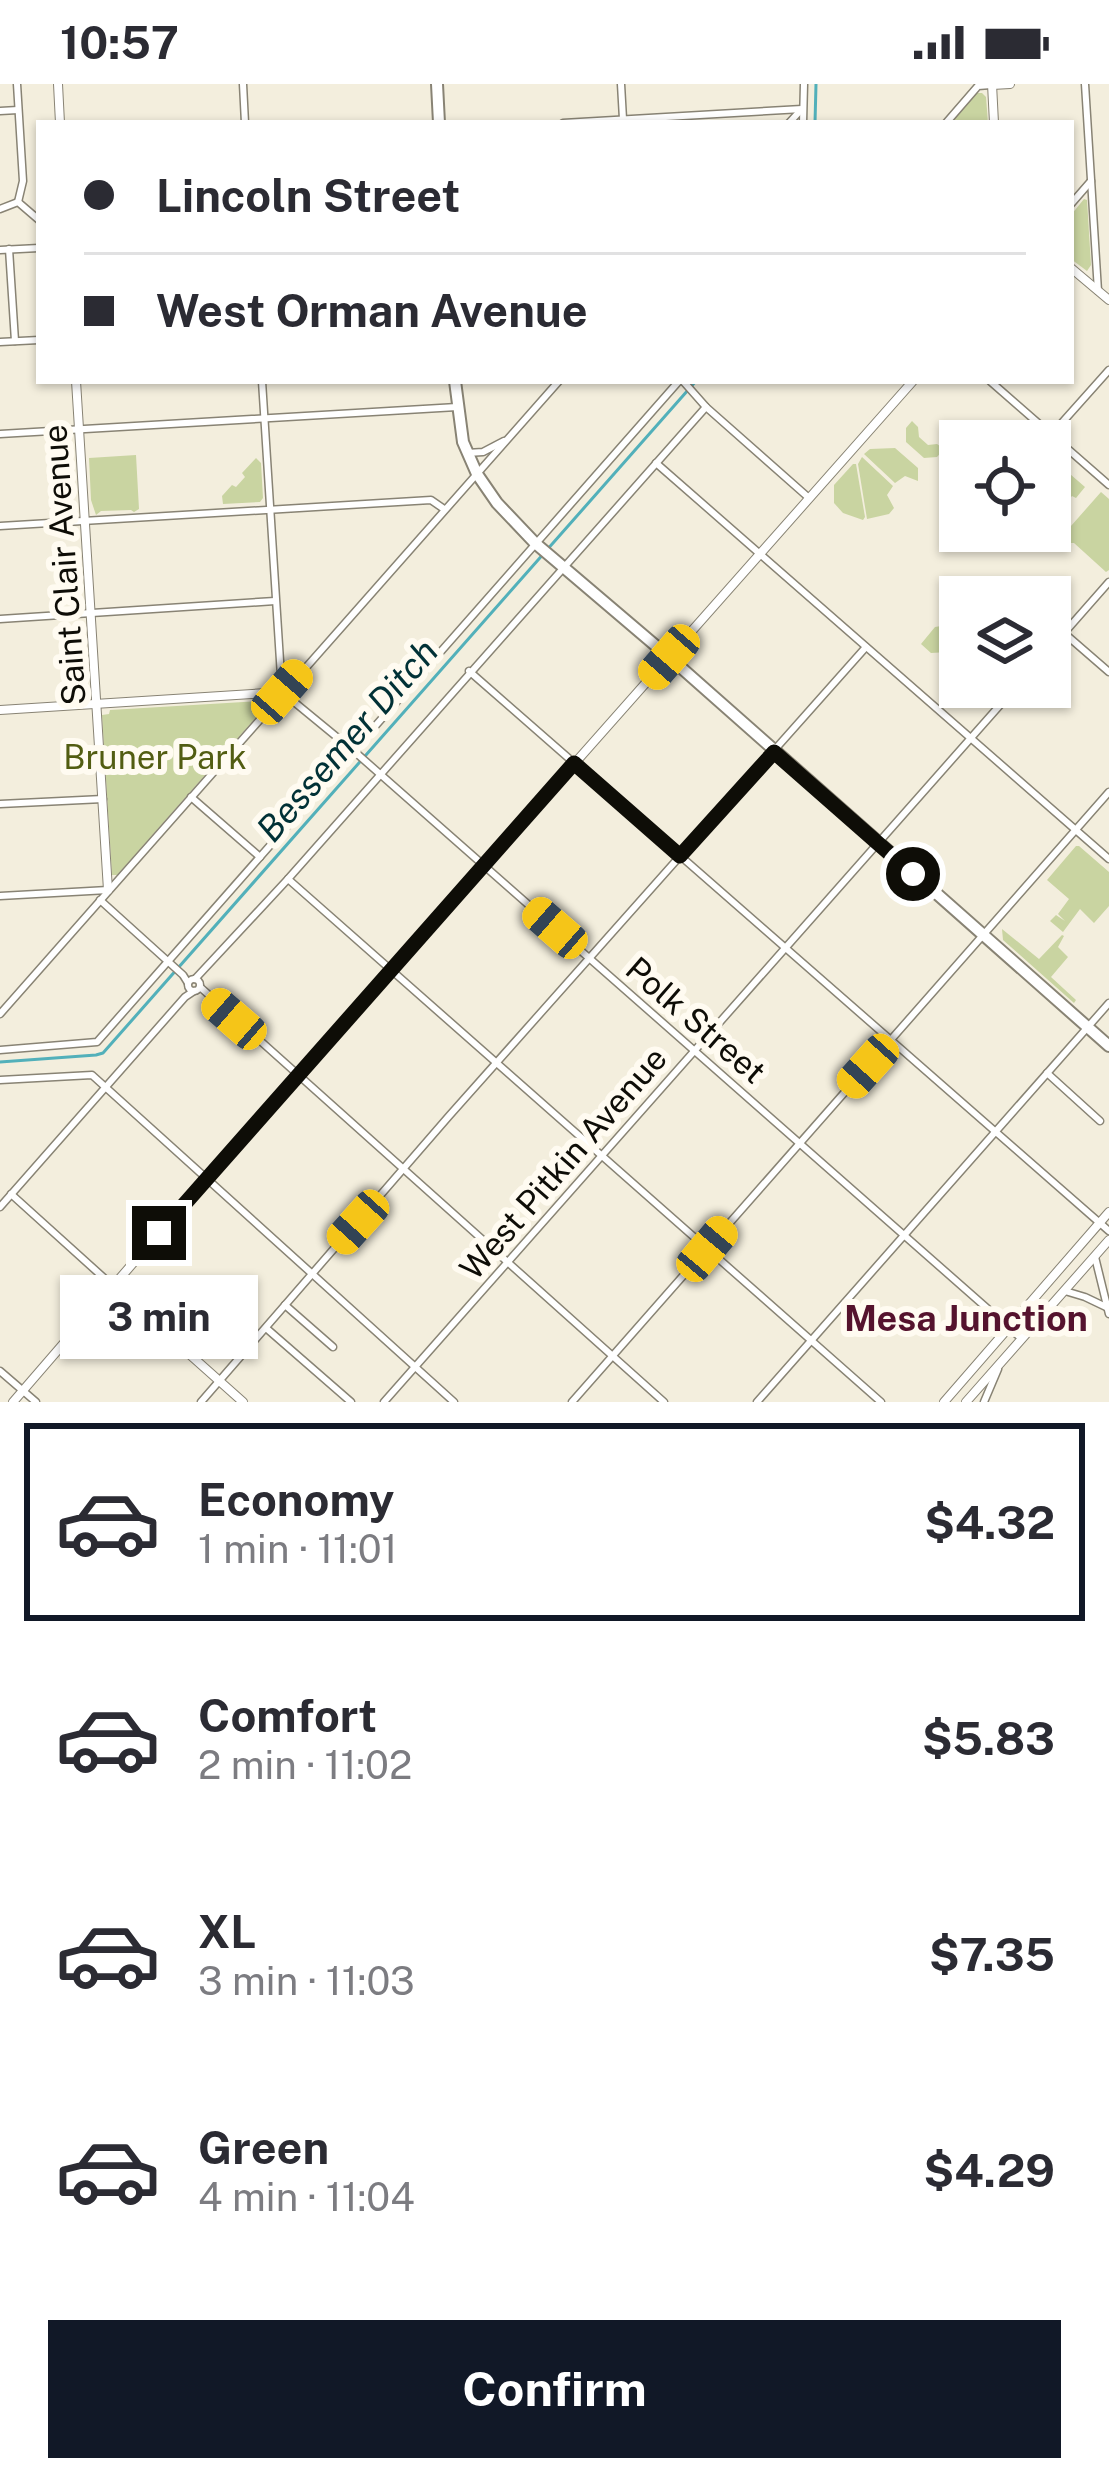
<!DOCTYPE html>
<meta charset="utf-8">
<style>
:root{--surface:#fff;--page:#f7f7f7;--text:#2b2b33;--muted:#7c7c81;--line:#e1e1e2;--accent:#111827}
body{margin:0;font-family:"Public Sans",sans-serif;background:var(--page);color:var(--text);height:100vh;display:flex;flex-direction:column;font-size:45px;white-space:nowrap}
*{box-sizing:border-box;margin:0}
p{font-size:39px;color:var(--muted)}
.icon{flex:none;width:66px;height:66px;fill:none;stroke:currentColor;stroke-width:2;stroke-linecap:round;stroke-linejoin:round}
.map{position:relative;height:1318px;overflow:hidden}
.panel{display:flex;flex-direction:column;background:var(--surface);flex:1}
.panel>*{flex:none}
.guide{position:absolute;left:36px;top:36px;width:1038px;height:264px;border-radius:0px;box-shadow:0 3px 9px #0004;display:grid;align-content:center;height:264px;padding:0 48px;background:var(--surface)}
.buttons{position:absolute;left:939px;top:336px;display:grid;gap:24px}
.buttons a{display:grid;place-items:center;width:132px;height:132px;border-radius:0px;background:var(--surface);box-shadow:0 3px 9px #0004;font-size:60px}
.end{position:absolute;width:54px;height:54px;margin:-27px;border:15px solid #0e0d07;background:#fff;box-shadow:0 0 0 6px #fff}
.from{border-radius:50%}
.bubble{position:absolute;height:84px;border-radius:0px;background:var(--surface);box-shadow:0 3px 9px #0004;font-size:39px;font-weight:700;line-height:84px;text-align:center}
.car{position:absolute;width:36px;height:72px;margin:-36px -18px;border-radius:15px;box-shadow:0 0 9px 3px #0007;background:linear-gradient(#f5c518 24%,#345 0 40%,#f5c518 0 76%,#345 0 86%,#f5c518 0)}
.guide b{display:flex;align-items:center;gap:42px;height:114px;font-size:45px}
.guide b+b{border-top:3px solid var(--line)}
.guide i{width:30px;height:30px;background:var(--text)}
ul{padding:21px 0 0;list-style:none}
li{display:flex;align-items:center;gap:36px;height:198px;margin:0 24px 18px;padding:0 24px;border:6px solid transparent;border-radius:0px}
li div{flex:1}
li b{display:block;font-size:45px}
li em{font-style:normal;font-weight:700}
li.active{border-color:var(--accent)}
li>.icon{width:108px;height:108px;stroke-width:1.5}
.primary-button{display:flex;gap:24px;margin-top:auto;padding:24px 48px}
.primary-button a{flex:1;height:138px;border-radius:0px;background:var(--accent);color:#fff;font-size:48px;font-weight:700;line-height:138px;text-align:center}
.status{display:flex;justify-content:space-between;align-items:center;height:84px;padding:0 60px;background:var(--surface);direction:ltr}
.status svg{height:33px;fill:currentColor}
.map>svg:first-child{display:block}
.green{fill:#c9d4a1}
.lines{fill:none;stroke-linecap:round;stroke-linejoin:round}
.stream{stroke:#52b0ba;stroke-width:3}
.street-casing{stroke:#888374;stroke-width:9}
.secondary-casing{stroke:#888374;stroke-width:10}
.primary-casing{stroke:#888374;stroke-width:14}
.street{stroke:#fff;stroke-width:6}
.secondary{stroke:#fff;stroke-width:8}
.primary{stroke:#fff;stroke-width:10}
.route{stroke:#0e0d07;stroke-width:15}
.labels{text-anchor:middle;dominant-baseline:central;stroke-width:12;stroke-linejoin:round;paint-order:stroke}
.street-label{font-size:33px;fill:#0e0d07;stroke:#fffbf1}
.park-label{font-size:33px;fill:#525d12;stroke:#fffbf1}
.water-label{font-size:36px;font-style:italic;fill:#013136;stroke:#fffbf1}
.neighbourhood-label{font-size:36px;font-weight:bold;fill:#55132e;stroke:#fffbf1}
</style>
<div class="status"><b>10:57</b><svg viewBox="0 0 49 12"><path d="M0 12V9h3v3zM5 12V6h3v6zM10 12V3h3v9zM15 12V0h3v12zM26 1h20v11H26zM47 4h2v5h-2z"/></svg></div>
<div class="map">
<svg width="1109" height="1318" viewBox="0 0 1109 1318">
<rect width="100%" height="100%" fill="#f3eedd"/>
<g class="green">
<polygon points="977,9 982,9 986,13 988,39 951,39"/>
<polygon points="1084,115 1087,116 1091,181 1087,187 1071,175 1071,131"/>
<polygon points="912,337 918,343 919,353 928,361 937,360 944,365 937,373 924,374 906,358 906,344"/>
<polygon points="895,364 918,384 918,397 905,392 895,399 864,370 870,365"/>
<polygon points="136,371 139,425 134,428 131,426 101,427 96,431 91,416 89,374"/>
<polygon points="862,373 893,402 887,411 894,424 889,430 867,435 858,380"/>
<polygon points="256,374 261,379 263,414 260,418 223,420 222,412 232,401 236,403 245,393 242,389"/>
<polygon points="853,380 856,380 865,433 863,436 843,429 834,419 834,401"/>
<polygon points="1063,384 1085,403 1076,414 1072,412 1065,420 1050,406 1056,397 1053,394"/>
<polygon points="1101,408 1109,415 1109,486 1106,488 1074,459 1067,459 1061,462 1056,459"/>
<polygon points="960,537 960,545 958,547 953,544 951,550 956,555 958,550 960,551 960,564 951,571 949,565 948,568 931,569 921,560 935,543 941,542 939,538"/>
<polygon points="262,617 265,623 117,791 112,791 102,631 109,630 110,626"/>
<polygon points="1076,762 1079,762 1109,788 1109,822 1094,839 1080,825 1063,848 1050,837 1056,831 1065,837 1058,830 1069,815 1047,796"/>
<polygon points="1002,845 1039,875 1062,851 1064,852 1058,863 1068,873 1051,893 1076,916 1074,919 1003,856"/>
</g>
<g class="lines">
<g class="stream">
<polyline points="815,39 816,0"/>
<polyline points="0,978 96,971 103,969 696,297"/>
</g>
<defs>
<g id="street">
<polyline points="17,0 23,97 18,118"/>
<polyline points="243,0 245,39"/>
<polyline points="621,0 623,35"/>
<polyline points="1085,0 1098,207"/>
<polyline points="0,27 18,26"/>
<polyline points="563,39 802,25"/>
<polyline points="789,39 800,27"/>
<polyline points="803,39 804,0"/>
<polyline points="946,39 978,2 991,1"/>
<polyline points="1071,120 1091,97"/>
<polyline points="0,125 18,118 39,136"/>
<polyline points="9,165 15,257"/>
<polyline points="0,166 39,164"/>
<polyline points="0,258 39,256"/>
<polyline points="262,297 282,608 355,668 1022,1255"/>
<polyline points="683,297 706,323 809,414"/>
<polyline points="990,297 1109,401"/>
<polyline points="0,350 457,323"/>
<polyline points="1051,351 1109,286"/>
<polyline points="467,369 483,368 504,357"/>
<polyline points="656,379 1109,775"/>
<polyline points="0,442 431,416 444,425"/>
<polyline points="0,535 275,517"/>
<polyline points="1064,549 1109,588"/>
<polyline points="1050,565 1109,498"/>
<polyline points="469,587 1109,1147"/>
<polyline points="191,713 260,773"/>
<polyline points="0,720 103,715"/>
<polyline points="288,795 881,1318"/>
<polyline points="0,812 108,806"/>
<polyline points="100,816 183,891 188,899"/>
<circle cx="194" cy="901" r="6"/>
<polyline points="195,895 288,795 706,323"/>
<polyline points="200,903 664,1318"/>
<polyline points="0,930 559,297"/>
<polyline points="0,966 97,958 679,297"/>
<polyline points="1047,989 1100,1037"/>
<polyline points="0,996 92,991 454,1318"/>
<polyline points="11,1110 114,1203"/>
<polyline points="0,1123 185,913 194,907"/>
<polyline points="1095,1173 1109,1230"/>
<polyline points="1065,1207 1085,1213 1106,1223"/>
<polyline points="285,1221 333,1263"/>
<polyline points="266,1244 351,1318"/>
<polyline points="0,1287 36,1318"/>
<polyline points="201,1318 449,1032 866,563"/>
<polyline points="384,1318 1016,603"/>
<polyline points="572,1318 1109,708"/>
<polyline points="757,1318 1109,919"/>
<polyline points="984,1318 998,1285"/>
</g>
<g id="secondary">
<polyline points="58,0 60,39"/>
<polyline points="992,0 994,39"/>
<polyline points="992,1 1010,0"/>
<polyline points="1071,184 1109,216"/>
<polyline points="76,297 108,806"/>
<polyline points="0,626 282,608"/>
<polyline points="114,1203 243,1318"/>
<polyline points="13,1318 159,1149 913,297"/>
<polyline points="944,1318 1109,1128"/>
<polyline points="966,1318 1109,1156"/>
</g>
<g id="primary">
<polyline points="437,0 439,39"/>
<polyline points="455,297 463,358 477,390 497,419 535,459 669,573 1109,962"/>
</g>
</defs>
<use href="#street" class="street-casing"/>
<use href="#secondary" class="secondary-casing"/>
<use href="#primary" class="primary-casing"/>
<use href="#street" class="street"/>
<use href="#secondary" class="secondary"/>
<use href="#primary" class="primary"/>
</g>
<g class="lines">
<polyline class="route" points="159,1149 574,679 680,772 774,668 913,790"/>
</g>
<g class="labels">
<g class="street-label">
<text transform="translate(64 481) rotate(-94)">Saint Clair Avenue</text>
<text transform="translate(696 936) rotate(41)">Polk Street</text>
<text transform="translate(563 1079) rotate(-49)">West Pitkin Avenue</text>
</g>
<g class="park-label">
<text x="155" y="673">Bruner Park</text>
</g>
<g class="water-label">
<text transform="translate(347 656) rotate(-49)">Bessemer Ditch</text>
</g>
<g class="neighbourhood-label">
<text x="966" y="1234">Mesa Junction</text>
</g>
</g>
</svg>
<div class="buttons">
<a><svg class="icon" aria-label="locate" viewBox="0 0 24 24"><circle cx="12" cy="12" r="6"/><path d="M12 2v4M12 18v4M2 12h4M18 12h4"/></svg></a>
<a><svg class="icon" aria-label="layers" viewBox="0 0 24 24"><path d="M12 4l9 5-9 5-9-5zM3 14l9 5 9-5"/></svg></a>
</div>
<i class="end from" style="left:913px;top:790px"></i>
<i class="end" style="left:159px;top:1149px"></i>
<div class="bubble" style="left:60px;top:1191px;width:198px">3 min</div>
<i class="car" style="left:669px;top:573px;rotate:221deg"></i>
<i class="car" style="left:282px;top:608px;rotate:41deg"></i>
<i class="car" style="left:555px;top:844px;rotate:311deg"></i>
<i class="car" style="left:234px;top:935px;rotate:311deg"></i>
<i class="car" style="left:868px;top:982px;rotate:222deg"></i>
<i class="car" style="left:358px;top:1138px;rotate:222deg"></i>
<i class="car" style="left:707px;top:1165px;rotate:40deg"></i>
<div class="guide">
<b><i class="from"></i>Lincoln Street</b>
<b><i></i>West Orman Avenue</b>
</div>
</div>
<section class="panel">
<ul>
<li class="active"><svg class="icon" aria-label="car" viewBox="0 0 24 24"><path d="M5 17H2v-5l4-1 3-4h7l3 4 3 1v5h-3M9 17h6M6 11h13"/><circle cx="7" cy="17" r="2"/><circle cx="17" cy="17" r="2"/></svg><div><b>Economy</b><p>1 min · 11:01</p></div><em>$4.32</em></li>
<li><svg class="icon" aria-label="car" viewBox="0 0 24 24"><path d="M5 17H2v-5l4-1 3-4h7l3 4 3 1v5h-3M9 17h6M6 11h13"/><circle cx="7" cy="17" r="2"/><circle cx="17" cy="17" r="2"/></svg><div><b>Comfort</b><p>2 min · 11:02</p></div><em>$5.83</em></li>
<li><svg class="icon" aria-label="car" viewBox="0 0 24 24"><path d="M5 17H2v-5l4-1 3-4h7l3 4 3 1v5h-3M9 17h6M6 11h13"/><circle cx="7" cy="17" r="2"/><circle cx="17" cy="17" r="2"/></svg><div><b>XL</b><p>3 min · 11:03</p></div><em>$7.35</em></li>
<li><svg class="icon" aria-label="car" viewBox="0 0 24 24"><path d="M5 17H2v-5l4-1 3-4h7l3 4 3 1v5h-3M9 17h6M6 11h13"/><circle cx="7" cy="17" r="2"/><circle cx="17" cy="17" r="2"/></svg><div><b>Green</b><p>4 min · 11:04</p></div><em>$4.29</em></li>
</ul>
<div class="primary-button"><a>Confirm</a></div>
</section>
